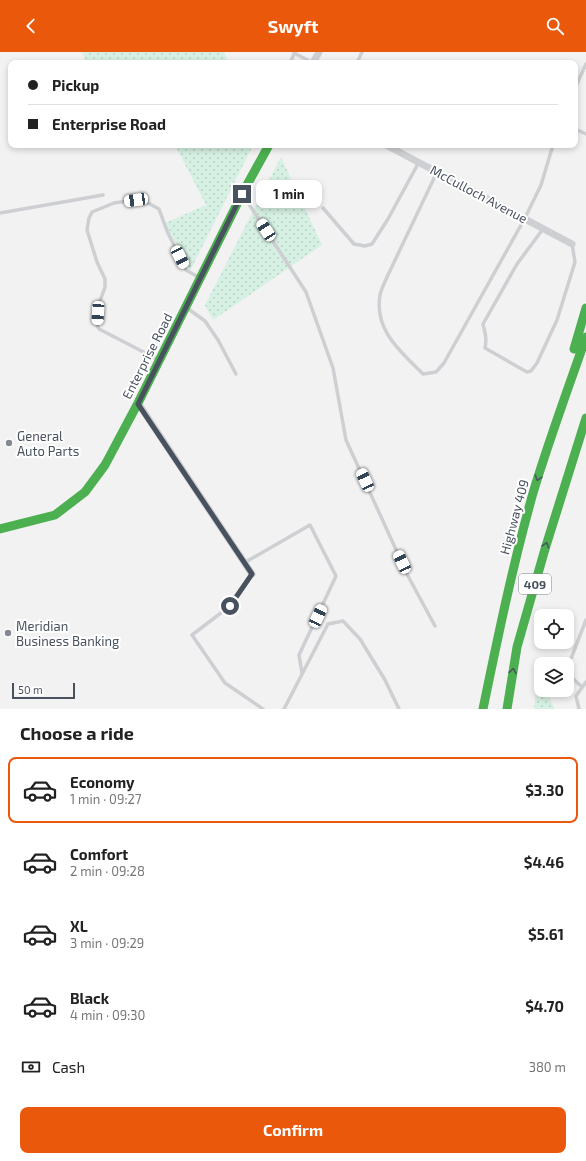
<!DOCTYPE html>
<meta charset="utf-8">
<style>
:root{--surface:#fff;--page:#f6f6f6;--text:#222;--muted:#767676;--line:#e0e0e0;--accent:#ea580c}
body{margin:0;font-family:"Exo 2",sans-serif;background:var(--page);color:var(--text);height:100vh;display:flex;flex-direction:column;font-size:15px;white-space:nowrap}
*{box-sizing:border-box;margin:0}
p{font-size:13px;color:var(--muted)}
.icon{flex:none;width:22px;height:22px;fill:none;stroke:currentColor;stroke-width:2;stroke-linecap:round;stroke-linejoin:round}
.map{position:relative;height:657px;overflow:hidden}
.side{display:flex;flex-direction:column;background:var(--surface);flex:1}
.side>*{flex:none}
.banner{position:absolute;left:8px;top:8px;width:570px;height:88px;border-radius:8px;box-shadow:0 2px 6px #0003;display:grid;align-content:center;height:88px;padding:0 20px;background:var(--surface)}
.tools{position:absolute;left:534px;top:557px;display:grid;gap:8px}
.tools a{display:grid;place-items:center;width:40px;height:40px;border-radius:8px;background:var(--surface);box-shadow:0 2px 6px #0003;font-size:20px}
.scale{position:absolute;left:12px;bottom:10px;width:63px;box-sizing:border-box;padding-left:4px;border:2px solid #48515e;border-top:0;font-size:11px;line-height:14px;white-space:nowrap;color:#48515e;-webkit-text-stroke:3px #fff;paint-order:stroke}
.end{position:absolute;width:18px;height:18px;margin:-9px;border:5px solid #48515e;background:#fff;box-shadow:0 0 0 2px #fff}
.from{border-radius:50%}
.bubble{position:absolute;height:28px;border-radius:8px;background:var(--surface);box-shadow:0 2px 6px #0003;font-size:13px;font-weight:700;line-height:28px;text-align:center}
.car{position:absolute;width:12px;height:24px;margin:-12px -6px;border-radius:5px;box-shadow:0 0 3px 1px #0007;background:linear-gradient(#fff 24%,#345 0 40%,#fff 0 76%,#345 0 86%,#fff 0)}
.banner b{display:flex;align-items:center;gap:14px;height:38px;font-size:15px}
.banner b+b{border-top:1px solid var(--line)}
.banner i{width:10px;height:10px;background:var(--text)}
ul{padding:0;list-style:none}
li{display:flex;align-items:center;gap:12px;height:66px;margin:0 8px 6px;padding:0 12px;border:2px solid transparent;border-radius:8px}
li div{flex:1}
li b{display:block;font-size:15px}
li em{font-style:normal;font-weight:700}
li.active{border-color:var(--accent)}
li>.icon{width:36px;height:36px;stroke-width:1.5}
h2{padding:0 20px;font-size:18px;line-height:48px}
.pay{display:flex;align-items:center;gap:10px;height:44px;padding:0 20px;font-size:15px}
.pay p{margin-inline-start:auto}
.button{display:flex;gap:8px;margin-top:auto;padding:8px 20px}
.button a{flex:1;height:46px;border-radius:8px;background:var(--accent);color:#fff;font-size:16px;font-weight:700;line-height:46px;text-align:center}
header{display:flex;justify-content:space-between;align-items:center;height:52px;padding:0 20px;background:var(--accent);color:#fff;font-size:18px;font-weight:700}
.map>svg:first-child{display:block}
.grass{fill:url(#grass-dots)}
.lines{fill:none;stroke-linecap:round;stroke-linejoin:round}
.lane{stroke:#cdcfd2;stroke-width:3.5}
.street{stroke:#cdcfd2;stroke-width:7}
.fast{stroke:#4caf50;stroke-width:9}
.oneway{stroke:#485a5d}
.route{stroke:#48515e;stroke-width:5}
.poi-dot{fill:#848992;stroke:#fff;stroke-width:1.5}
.labels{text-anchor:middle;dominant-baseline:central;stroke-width:4;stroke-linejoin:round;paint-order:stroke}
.shield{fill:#fff;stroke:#7f858e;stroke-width:1}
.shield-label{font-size:12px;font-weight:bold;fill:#48515e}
.street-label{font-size:13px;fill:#48515e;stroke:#fff}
.poi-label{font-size:13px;fill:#48515e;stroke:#fff;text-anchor:start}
</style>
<header><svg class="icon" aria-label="back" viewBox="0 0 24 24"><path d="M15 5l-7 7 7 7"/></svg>Swyft<svg class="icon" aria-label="search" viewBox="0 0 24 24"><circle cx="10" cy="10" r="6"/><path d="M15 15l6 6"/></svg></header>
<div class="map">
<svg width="586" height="657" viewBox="0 0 586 657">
<defs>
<pattern id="grass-dots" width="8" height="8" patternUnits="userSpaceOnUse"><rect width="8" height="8" fill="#d6f0e3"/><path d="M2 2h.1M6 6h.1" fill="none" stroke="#b9d0c5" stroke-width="1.8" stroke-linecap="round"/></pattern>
</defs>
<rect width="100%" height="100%" fill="#f2f2f2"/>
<g class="grass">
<polygon points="82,0 224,0 229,11 87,11"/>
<polygon points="175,93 253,93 190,219 165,171 206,153"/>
<polygon points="281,105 322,193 213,268 205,253"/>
<polygon points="538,624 541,629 541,638 545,638 555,657 534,657"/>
</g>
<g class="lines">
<g class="lane">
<polyline points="294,1 313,11"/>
<polyline points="290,11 295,0"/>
<polyline points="357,11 362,0"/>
<polyline points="575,36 586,12"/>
<polyline points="575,77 586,82"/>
<path d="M437 120 387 225C385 230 381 237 380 243 374 278 400 299 423 322L436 320 444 311 525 166 541 133 553 93"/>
<polyline points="243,143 306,240 333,316 346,388 408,524 435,574"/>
<polyline points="323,156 354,192 365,194 372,192 388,167 419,110"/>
<polyline points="0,161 103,143"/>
<path d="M543 177 517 212 483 272C485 281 487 286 485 296L527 320 531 319 537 311 557 268 575 210 572 192"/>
<polyline points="187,256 205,269 218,288 236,322"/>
<polyline points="159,308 99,277 97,273 99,252 105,235 105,227 97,210 87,178 89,166 92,160 114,151 136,148 148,151 159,157 167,179 186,218 200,226"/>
<polyline points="244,511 310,473 336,524 299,603 302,621"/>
<polyline points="252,522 230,554 192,583 225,631 263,657"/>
<polyline points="582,635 569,623 567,617 586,568"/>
<polyline points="284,657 328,572 343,569 360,587 385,628 399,657"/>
<polyline points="579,657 576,644 586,630"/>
</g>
<g class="street">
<polyline points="313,11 319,0"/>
<polyline points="386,93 572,192"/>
<polyline points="138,351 252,522"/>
</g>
<g class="fast">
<polyline points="574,297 586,256"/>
<polyline points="0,477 55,463 85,440 105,413 138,351 242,142 269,93"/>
<path d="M483 657C498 584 513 512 533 441 549 388 568 337 586 285"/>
<polyline points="507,657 517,595 545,497 586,366"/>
</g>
</g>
<defs><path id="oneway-chevron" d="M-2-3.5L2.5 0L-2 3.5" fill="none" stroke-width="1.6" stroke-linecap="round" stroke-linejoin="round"/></defs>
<g class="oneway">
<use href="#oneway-chevron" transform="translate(538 426) rotate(107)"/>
<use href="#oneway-chevron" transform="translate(546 493) rotate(-73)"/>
<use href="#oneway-chevron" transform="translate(513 619) rotate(-81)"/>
</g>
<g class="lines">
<polyline class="route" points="230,554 252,522 138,352 242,142"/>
</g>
<g class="poi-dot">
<circle cx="9" cy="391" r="4"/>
<circle cx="8" cy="581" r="4"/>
</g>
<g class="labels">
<rect class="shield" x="519" y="522" width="32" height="20" rx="3"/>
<g class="shield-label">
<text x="535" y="532">409</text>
</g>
<g class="street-label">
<text transform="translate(479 142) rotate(28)">McCulloch Avenue</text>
<text transform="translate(147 304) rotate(-63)">Enterprise Road</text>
<text transform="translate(514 465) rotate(-75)">Highway 409</text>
</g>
<g class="poi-label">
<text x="17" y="384">General<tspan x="17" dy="15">Auto Parts</tspan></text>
<text x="16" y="574">Meridian<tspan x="16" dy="15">Business Banking</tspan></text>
</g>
</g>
</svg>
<div class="tools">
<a><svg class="icon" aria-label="locate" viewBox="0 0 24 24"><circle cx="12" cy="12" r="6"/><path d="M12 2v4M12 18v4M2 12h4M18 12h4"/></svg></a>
<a><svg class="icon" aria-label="layers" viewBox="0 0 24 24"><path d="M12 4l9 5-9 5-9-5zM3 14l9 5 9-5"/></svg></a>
</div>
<div class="scale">50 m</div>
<i class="end from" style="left:230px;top:554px"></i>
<i class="end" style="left:242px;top:142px"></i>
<div class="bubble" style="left:256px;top:128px;width:66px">1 min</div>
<i class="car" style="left:136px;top:148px;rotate:262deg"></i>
<i class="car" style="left:266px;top:178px;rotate:327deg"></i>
<i class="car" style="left:180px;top:205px;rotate:153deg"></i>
<i class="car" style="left:98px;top:261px;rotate:183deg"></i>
<i class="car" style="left:365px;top:428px;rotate:335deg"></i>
<i class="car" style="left:402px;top:510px;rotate:335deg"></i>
<i class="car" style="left:318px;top:564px;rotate:25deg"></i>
<div class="banner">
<b><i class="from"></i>Pickup</b>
<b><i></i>Enterprise Road</b>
</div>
</div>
<section class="side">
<h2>Choose a ride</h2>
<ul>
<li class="active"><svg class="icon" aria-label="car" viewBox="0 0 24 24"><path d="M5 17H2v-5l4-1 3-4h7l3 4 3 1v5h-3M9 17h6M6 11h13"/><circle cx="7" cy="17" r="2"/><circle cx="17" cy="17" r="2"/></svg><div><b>Economy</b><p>1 min · 09:27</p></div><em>$3.30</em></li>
<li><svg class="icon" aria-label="car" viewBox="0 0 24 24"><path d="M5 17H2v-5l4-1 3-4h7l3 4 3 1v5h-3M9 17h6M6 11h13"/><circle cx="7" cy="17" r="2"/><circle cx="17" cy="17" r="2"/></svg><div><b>Comfort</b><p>2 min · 09:28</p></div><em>$4.46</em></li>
<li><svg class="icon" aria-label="car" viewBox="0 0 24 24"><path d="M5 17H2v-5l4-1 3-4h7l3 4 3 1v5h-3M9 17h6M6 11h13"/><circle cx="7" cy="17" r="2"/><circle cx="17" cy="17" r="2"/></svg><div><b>XL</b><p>3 min · 09:29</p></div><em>$5.61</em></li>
<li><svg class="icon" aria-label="car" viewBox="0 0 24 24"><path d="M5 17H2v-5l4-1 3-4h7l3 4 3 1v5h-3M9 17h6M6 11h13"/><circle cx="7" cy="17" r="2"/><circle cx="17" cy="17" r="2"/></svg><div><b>Black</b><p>4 min · 09:30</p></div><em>$4.70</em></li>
</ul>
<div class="pay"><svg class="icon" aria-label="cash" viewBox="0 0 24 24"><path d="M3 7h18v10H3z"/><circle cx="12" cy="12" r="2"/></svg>Cash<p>380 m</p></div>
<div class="button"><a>Confirm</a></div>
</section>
